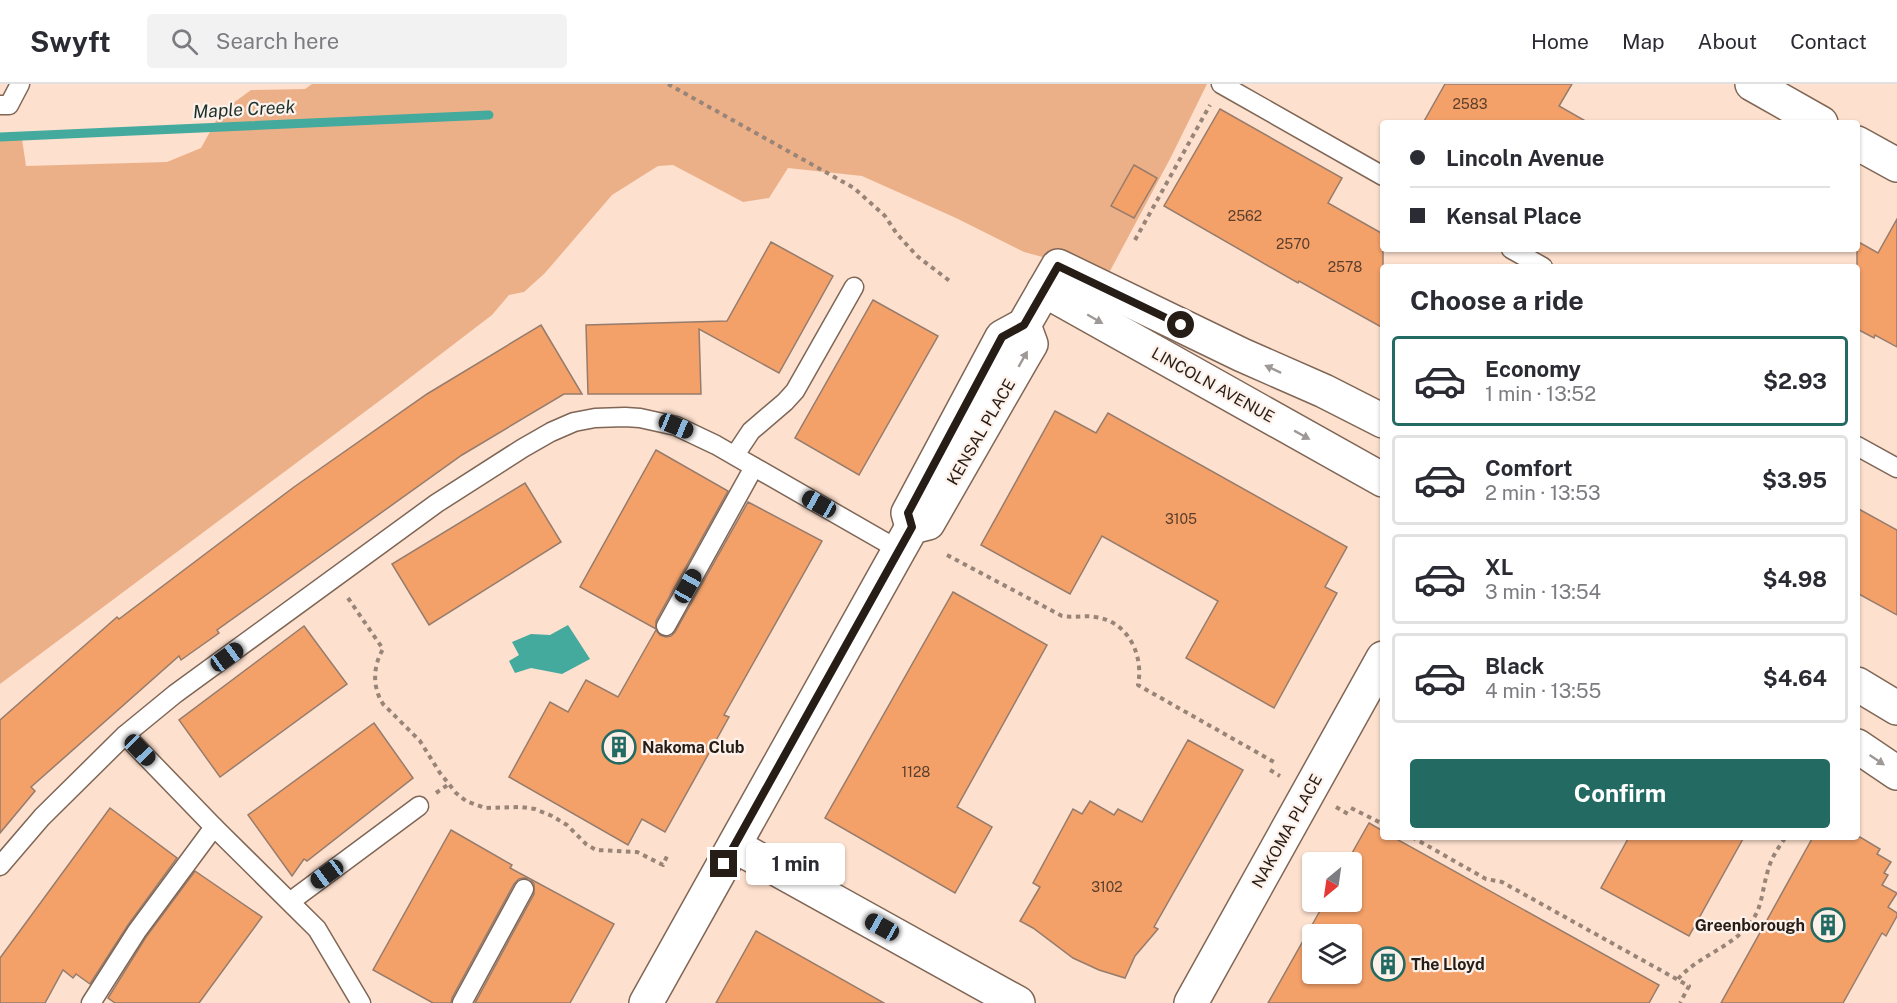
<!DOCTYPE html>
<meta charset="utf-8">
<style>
:root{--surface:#fff;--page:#f2f2f3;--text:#2b2b33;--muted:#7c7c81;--line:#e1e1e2;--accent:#236b62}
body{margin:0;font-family:"Public Sans",sans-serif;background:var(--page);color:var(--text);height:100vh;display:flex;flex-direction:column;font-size:22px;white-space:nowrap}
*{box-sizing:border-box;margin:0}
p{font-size:20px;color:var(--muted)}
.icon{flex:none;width:33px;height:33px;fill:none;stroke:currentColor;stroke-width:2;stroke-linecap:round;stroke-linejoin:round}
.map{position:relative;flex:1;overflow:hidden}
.panel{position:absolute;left:1380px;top:180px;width:480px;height:576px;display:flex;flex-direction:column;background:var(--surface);border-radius:6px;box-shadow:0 2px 4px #0004}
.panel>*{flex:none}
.top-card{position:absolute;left:1380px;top:36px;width:480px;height:132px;border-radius:6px;box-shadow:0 2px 4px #0004;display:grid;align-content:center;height:132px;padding:0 30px;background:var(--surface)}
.needle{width:39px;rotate:209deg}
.tools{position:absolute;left:1302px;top:768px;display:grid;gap:12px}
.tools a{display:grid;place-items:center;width:60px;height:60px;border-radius:6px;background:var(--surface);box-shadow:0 2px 4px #0004;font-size:30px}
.end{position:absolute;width:27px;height:27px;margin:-14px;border:8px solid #271d17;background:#fff;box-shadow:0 0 0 3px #fff}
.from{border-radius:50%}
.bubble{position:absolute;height:42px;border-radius:6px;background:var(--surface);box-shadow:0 2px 4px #0004;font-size:20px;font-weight:700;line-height:42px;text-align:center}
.car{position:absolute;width:18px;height:36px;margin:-18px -9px;border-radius:8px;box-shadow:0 0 4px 2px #0007;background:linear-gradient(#222 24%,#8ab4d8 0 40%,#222 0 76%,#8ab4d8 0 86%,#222 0)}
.top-card b{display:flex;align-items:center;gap:21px;height:57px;font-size:22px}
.top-card b+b{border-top:2px solid var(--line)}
.top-card i{width:15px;height:15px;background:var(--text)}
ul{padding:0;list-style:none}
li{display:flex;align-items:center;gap:18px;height:90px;margin:0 12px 9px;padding:0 18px;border:3px solid var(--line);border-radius:6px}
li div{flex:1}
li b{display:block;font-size:22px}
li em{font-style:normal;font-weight:700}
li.active{border-color:var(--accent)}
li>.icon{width:54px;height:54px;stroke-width:1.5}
h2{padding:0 30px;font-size:27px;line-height:72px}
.action{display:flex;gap:12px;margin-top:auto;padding:12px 30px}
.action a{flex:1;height:69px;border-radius:6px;background:var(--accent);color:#fff;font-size:24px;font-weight:700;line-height:69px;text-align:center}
header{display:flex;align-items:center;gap:36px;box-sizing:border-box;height:84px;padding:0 30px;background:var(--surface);border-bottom:2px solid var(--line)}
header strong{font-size:28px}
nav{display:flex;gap:33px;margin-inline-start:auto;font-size:21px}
.search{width:420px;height:54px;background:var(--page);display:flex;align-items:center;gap:15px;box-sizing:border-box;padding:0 21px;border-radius:6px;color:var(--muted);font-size:22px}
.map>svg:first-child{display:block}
.green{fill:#ecb089}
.water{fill:#43aa9d}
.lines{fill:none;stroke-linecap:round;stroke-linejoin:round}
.stream{stroke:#43aa9d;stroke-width:9}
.building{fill:#f3a069;stroke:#967c6c;stroke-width:1.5;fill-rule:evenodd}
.lane-casing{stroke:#7f6656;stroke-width:21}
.street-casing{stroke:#7f6656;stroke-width:36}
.path{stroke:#998578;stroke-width:4;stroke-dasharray:4.5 4.5;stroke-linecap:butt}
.lane{stroke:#fff;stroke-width:18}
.street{stroke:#fff;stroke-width:33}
.oneway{fill:#9e9997}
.route{stroke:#271d17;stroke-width:8}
.labels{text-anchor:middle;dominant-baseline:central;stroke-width:4.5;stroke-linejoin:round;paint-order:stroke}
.number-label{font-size:14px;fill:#5a3e2c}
.street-label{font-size:16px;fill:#271d17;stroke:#fdf1ea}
.poi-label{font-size:16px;font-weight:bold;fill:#271d17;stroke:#fdf1ea;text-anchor:start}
.water-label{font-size:18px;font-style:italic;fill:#19302c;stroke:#fdf1ea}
</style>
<header>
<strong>Swyft</strong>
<div class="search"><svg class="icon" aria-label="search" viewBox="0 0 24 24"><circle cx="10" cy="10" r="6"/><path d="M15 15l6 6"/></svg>Search here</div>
<nav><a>Home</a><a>Map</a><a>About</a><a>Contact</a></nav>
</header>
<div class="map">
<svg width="1897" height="919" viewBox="0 0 1897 919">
<rect width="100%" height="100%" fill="#fde0ce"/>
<polygon class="green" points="312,0 1207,0 1171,73 1110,187 1072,181 1024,168 956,134 862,92 788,84 769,114 743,118 673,81 658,82 612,111 545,189 524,208 509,211 492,231 390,309 0,600 0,54 22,55 26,82 167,78 201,64 221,28 251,6 305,5"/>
<polygon class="water" points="568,541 590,575 562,590 531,584 515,589 509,577 519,571 512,558 531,550 550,551"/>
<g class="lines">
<polyline class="stream" points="0,53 489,31"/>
</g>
<g class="building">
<polygon points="1445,0 1572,0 1559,22 1589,39 1423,39"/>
<polygon points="1220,25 1342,94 1328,119 1383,150 1383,244 1299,197 1298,199 1164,122"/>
<polygon points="1134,81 1157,94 1134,134 1111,122"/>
<polygon points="1897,135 1897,263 1875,251 1874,254 1857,245 1857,157 1878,169"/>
<polygon points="771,158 833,192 779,289 699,245 701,310 588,310 586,241 727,237"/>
<polygon points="873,216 938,252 859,391 795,354"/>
<polygon points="541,241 582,310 564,310 462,371 217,546 219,549 181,576 179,572 31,703 35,707 0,749 0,636 117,533 119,535 294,403 427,310"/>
<polygon points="1055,327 1096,349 1108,329 1347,463 1325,503 1337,509 1274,624 1186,574 1218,517 1102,452 1070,510 981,461"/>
<polygon points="656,366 728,407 656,537 656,545 580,503"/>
<polygon points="525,399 561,458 429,541 392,480"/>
<polygon points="748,418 822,457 724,631 729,633 665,748 642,735 628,761 509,693 550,618 568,628 586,596 618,613 656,546 660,551 666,553 671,552 675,548"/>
<polygon points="1857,424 1897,446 1897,531 1857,509"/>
<polygon points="953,508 1047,561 957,723 992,743 955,809 825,734"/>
<polygon points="304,542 347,600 220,693 179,636"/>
<polygon points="374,639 413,694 307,777 304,775 292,792 248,731"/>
<polygon points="1188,656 1243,686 1154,843 1158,845 1135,872 1125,894 1099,886 1073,874 1033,844 1020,837 1040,803 1033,799 1073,725 1082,730 1090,717 1114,731 1118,725 1142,738"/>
<polygon points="110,724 177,774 128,841 90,900 76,890 73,894 63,886 45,919 0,919 0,874"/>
<path d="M1369 739 1383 747V753H1393L1659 901 1649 919H1268L1325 818H1352V778H1347ZM1312 850H1352V890H1312Z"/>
<polygon points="451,746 512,781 510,784 614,840 570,919 475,919 534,810 534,800 530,795 524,794 519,795 514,800 452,914 451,919 433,919 373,886"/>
<polygon points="1629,753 1744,753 1689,852 1601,804"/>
<polygon points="1813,753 1860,753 1880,765 1877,770 1891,778 1884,789 1888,791 1882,801 1897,809 1888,823 1897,829 1897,832 1886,852 1882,849 1843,919 1721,919"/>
<polygon points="195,787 262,833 199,919 115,919 108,914 146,853"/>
<polygon points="756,847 884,919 716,919"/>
</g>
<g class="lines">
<defs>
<g id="lane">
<polyline points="1221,0 1383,92"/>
<polyline points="0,21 9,21 20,0"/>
<polyline points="1511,165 1543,183"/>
<polyline points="1857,362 1897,384"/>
<polyline points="735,371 751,347 785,318 795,307 854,203"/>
<polyline points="666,542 754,383"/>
<polyline points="125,651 175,610 437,419 523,364 551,348 574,338 595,334 625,333 640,334 676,342 716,361 899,466"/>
<polyline points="0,782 42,733 125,651 214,743 317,845 361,919"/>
<polyline points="291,817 419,722"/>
<polyline points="91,919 137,847 214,743"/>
<polyline points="462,919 524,805"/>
</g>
<g id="street">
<polyline points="1752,0 1821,39"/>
<polyline points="1857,59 1897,81"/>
<polyline points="1044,206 1383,396"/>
<polyline points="912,443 908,429 1002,253 1024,241 1058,182 1242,271 1324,307 1383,337"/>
<polyline points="1857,600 1897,624"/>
<polyline points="1857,662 1897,689"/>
<polyline points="735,762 1018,919"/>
<polyline points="646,919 899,466 912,443 928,439 1025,270 1031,260 1024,241"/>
<polyline points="1191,919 1383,574"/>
</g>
</defs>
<use href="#lane" class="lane-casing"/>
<use href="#street" class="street-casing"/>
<g class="path">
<polyline points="668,0 854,104 885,132 897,150 917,172 951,198"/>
<polyline points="1135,156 1210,21"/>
<path d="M947 471 1062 532C1074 534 1084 531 1095 533 1128 537 1144 571 1138 601L1274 678"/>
<path d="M348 514 383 565C373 582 372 603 383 620L420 657 440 689 456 709 466 717 485 724 521 723 535 725 552 732 567 741 586 760 596 766 637 768 663 781 667 772"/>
<polyline points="1270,686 1280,692"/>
<polyline points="436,709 449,700"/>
<polyline points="1336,723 1348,730"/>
<polyline points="1351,724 1383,740"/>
<polyline points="1412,753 1486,795 1502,798 1689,902 1680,919"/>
<path d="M1678 895C1699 871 1732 864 1751 838 1762 824 1762 807 1767 790 1770 776 1777 765 1786 753"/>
</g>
<use href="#lane" class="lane"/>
<use href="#street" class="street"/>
</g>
<defs><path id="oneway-solid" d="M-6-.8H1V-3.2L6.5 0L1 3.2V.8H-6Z" transform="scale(1.5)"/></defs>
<g class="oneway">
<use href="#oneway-solid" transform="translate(1095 235) rotate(30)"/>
<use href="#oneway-solid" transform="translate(1023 275) rotate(-60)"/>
<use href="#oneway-solid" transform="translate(1273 285) rotate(-155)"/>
<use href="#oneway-solid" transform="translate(1302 351) rotate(29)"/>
<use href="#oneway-solid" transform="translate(1877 676) rotate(34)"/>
</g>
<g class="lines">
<polyline class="route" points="724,780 912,443 908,429 1002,253 1024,241 1058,182 1181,241"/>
</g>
<defs>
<symbol id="building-ring" viewBox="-11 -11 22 22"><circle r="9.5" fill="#fdf1ea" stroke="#236b62" stroke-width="1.5"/><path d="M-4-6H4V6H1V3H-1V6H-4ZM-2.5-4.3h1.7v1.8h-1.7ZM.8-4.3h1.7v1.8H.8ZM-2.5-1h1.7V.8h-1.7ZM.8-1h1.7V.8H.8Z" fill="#236b62"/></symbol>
</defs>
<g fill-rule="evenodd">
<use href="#building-ring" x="600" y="644" width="38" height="38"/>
<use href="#building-ring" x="1809" y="822" width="38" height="38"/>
<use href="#building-ring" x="1369" y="861" width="38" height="38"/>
</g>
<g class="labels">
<g class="number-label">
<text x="1470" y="20">2583</text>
<text x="1245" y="132">2562</text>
<text x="1293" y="160">2570</text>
<text x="1345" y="183">2578</text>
<text x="1181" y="435">3105</text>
<text x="916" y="688">1128</text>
<text x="1107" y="803">3102</text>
</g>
<g class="street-label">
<text transform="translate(1213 301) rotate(29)">LINCOLN AVENUE</text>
<text transform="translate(981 348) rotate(-60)">KENSAL PLACE</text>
<text transform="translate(1287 747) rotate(-61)">NAKOMA PLACE</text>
</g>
<g class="poi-label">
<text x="642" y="663">Nakoma Club</text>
<text x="1805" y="841" text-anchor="end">Greenborough</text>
<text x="1411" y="880">The Lloyd</text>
</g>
<g class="water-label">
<text transform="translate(244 25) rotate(-3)">Maple Creek</text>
</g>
</g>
</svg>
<div class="tools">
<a><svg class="needle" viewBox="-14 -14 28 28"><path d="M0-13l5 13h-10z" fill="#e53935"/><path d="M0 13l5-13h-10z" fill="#7c7c81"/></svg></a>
<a><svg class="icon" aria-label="layers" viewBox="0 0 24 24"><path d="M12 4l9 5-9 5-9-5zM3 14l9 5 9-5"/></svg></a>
</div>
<i class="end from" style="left:1181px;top:241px"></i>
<i class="end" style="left:724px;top:780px"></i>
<div class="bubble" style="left:746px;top:759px;width:99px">1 min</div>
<i class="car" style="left:676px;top:342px;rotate:112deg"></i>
<i class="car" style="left:819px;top:420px;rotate:299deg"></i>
<i class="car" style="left:688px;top:502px;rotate:29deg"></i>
<i class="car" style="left:227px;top:573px;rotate:54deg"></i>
<i class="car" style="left:140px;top:666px;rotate:136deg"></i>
<i class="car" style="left:327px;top:790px;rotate:234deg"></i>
<i class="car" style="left:882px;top:843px;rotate:299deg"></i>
<div class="top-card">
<b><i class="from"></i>Lincoln Avenue</b>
<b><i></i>Kensal Place</b>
</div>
<section class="panel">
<h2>Choose a ride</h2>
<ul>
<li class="active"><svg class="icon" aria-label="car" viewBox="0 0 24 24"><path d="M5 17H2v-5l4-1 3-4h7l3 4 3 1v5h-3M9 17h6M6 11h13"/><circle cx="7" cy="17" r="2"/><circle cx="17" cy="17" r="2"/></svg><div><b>Economy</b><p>1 min · 13:52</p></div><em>$2.93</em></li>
<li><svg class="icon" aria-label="car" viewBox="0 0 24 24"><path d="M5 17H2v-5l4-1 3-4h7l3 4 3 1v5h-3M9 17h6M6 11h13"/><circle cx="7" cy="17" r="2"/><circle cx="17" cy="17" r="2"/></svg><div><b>Comfort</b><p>2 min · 13:53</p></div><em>$3.95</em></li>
<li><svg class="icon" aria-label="car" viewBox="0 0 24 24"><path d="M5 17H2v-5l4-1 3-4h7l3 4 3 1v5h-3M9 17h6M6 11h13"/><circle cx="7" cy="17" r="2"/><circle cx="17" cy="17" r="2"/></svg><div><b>XL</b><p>3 min · 13:54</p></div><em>$4.98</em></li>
<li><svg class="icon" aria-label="car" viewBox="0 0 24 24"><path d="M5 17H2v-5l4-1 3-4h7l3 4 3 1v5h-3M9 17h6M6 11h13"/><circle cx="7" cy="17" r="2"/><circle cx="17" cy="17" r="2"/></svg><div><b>Black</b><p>4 min · 13:55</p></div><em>$4.64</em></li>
</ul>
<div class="action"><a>Confirm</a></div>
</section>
</div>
